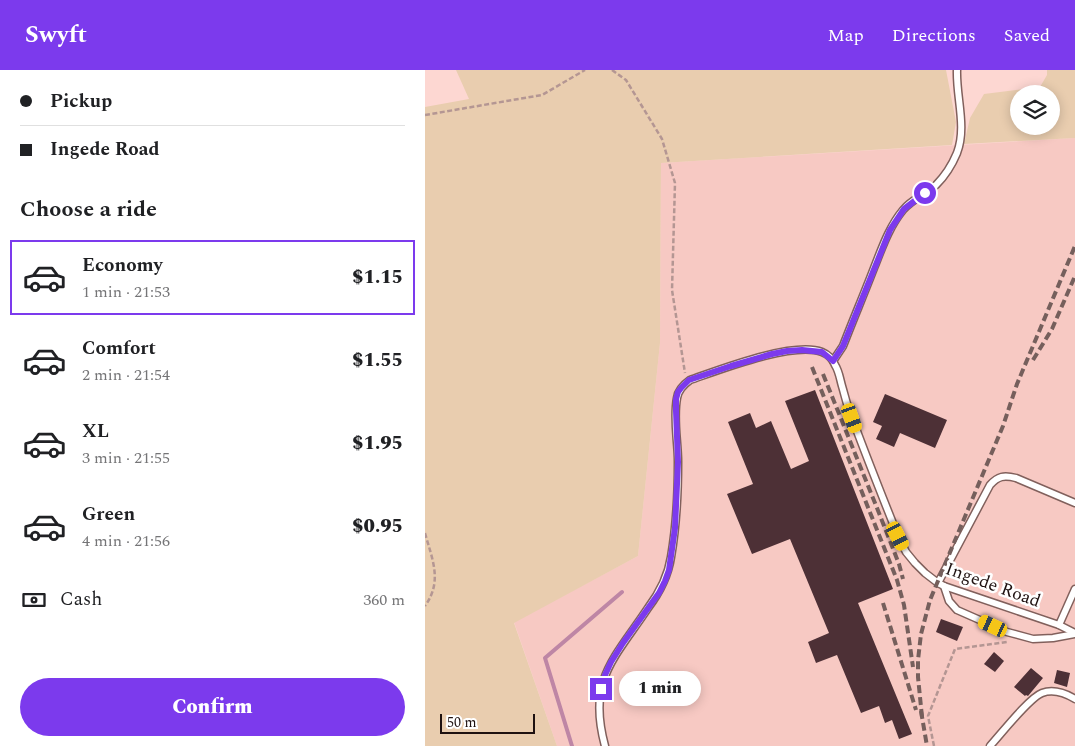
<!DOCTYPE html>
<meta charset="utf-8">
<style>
:root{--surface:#fff;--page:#f6f6f6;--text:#202124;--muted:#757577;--line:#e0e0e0;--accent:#7c3aed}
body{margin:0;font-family:Spectral,serif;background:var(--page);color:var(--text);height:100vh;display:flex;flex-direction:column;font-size:19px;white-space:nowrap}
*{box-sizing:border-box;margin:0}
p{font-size:16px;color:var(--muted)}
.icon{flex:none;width:28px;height:28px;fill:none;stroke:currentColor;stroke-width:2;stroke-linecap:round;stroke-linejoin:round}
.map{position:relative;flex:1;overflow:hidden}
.drawer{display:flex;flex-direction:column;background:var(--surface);width:425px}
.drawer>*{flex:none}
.top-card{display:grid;align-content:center;height:110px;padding:0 20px;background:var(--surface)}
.fabs{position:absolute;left:585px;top:15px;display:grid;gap:10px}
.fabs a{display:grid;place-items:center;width:50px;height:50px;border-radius:50%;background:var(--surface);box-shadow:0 2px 12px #0003;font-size:25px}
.scale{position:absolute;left:15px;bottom:12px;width:95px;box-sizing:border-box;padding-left:5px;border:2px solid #1e1110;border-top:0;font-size:14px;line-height:18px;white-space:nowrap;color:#1e1110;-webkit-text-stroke:4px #fff;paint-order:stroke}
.end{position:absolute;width:22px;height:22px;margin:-11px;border:6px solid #7c3aed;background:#fff;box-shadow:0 0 0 2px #fff}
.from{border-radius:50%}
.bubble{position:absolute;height:35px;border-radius:18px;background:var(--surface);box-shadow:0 2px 12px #0003;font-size:16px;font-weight:800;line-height:35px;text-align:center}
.car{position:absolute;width:15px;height:30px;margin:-15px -8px;border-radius:6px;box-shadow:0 0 4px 1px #0007;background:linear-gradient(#f5c518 24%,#345 0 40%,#f5c518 0 76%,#345 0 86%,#f5c518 0)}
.top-card b{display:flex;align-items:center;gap:18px;height:48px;font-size:19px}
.top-card b+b{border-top:1px solid var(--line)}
.top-card i{width:12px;height:12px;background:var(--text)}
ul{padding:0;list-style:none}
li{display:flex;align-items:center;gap:15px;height:75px;margin:0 10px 8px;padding:0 10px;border:2px solid transparent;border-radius:0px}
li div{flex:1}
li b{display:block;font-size:19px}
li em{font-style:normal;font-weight:800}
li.on{border-color:var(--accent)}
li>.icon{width:45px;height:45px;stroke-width:1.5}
h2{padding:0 20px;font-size:22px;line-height:60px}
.pay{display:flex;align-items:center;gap:12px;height:55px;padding:0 20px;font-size:19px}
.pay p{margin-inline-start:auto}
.cta{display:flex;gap:10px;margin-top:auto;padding:10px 20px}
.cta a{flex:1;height:58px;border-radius:30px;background:var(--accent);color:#fff;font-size:20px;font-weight:800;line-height:58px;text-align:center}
header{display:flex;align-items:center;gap:30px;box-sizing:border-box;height:70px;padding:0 25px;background:var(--accent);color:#fff}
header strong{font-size:24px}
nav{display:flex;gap:28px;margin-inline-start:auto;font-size:18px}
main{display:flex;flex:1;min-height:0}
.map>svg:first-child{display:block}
.built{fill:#f7c9c3}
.green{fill:#e9cdaf;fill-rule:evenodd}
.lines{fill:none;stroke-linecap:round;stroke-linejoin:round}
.stream{stroke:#be86a5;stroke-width:4}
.building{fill:#4d3036}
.lane-casing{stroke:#81605c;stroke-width:9}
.path{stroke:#b49693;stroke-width:2.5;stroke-dasharray:5 2.5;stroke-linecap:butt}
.lane{stroke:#fff;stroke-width:6}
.rail{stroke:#755f5c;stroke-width:4;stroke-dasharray:8 4;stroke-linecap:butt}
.route{stroke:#7c3aed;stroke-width:6}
.labels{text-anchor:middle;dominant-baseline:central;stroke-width:5;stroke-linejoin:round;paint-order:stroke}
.street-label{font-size:18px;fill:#1e1110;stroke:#fff}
</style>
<header>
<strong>Swyft</strong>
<nav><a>Map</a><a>Directions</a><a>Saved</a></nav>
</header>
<main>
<section class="drawer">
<div class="top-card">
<b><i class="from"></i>Pickup</b>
<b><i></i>Ingede Road</b>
</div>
<h2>Choose a ride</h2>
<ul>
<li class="on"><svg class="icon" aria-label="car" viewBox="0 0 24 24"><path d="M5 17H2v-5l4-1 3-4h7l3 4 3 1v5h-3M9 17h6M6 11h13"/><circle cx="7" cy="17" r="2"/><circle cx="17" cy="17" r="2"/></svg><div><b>Economy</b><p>1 min · 21:53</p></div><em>$1.15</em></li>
<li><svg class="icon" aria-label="car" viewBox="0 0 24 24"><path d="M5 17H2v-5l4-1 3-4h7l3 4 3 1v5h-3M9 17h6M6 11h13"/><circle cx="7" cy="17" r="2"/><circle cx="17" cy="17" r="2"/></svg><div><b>Comfort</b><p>2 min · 21:54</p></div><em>$1.55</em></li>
<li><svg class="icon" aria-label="car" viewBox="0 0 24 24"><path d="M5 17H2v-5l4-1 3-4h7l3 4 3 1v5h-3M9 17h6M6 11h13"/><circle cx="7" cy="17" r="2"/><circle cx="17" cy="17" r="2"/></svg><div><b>XL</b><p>3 min · 21:55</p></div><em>$1.95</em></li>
<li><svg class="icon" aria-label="car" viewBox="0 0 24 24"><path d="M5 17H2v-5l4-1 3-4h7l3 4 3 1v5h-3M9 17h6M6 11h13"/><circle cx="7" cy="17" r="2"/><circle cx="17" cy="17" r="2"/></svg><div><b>Green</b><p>4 min · 21:56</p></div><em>$0.95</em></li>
</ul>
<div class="pay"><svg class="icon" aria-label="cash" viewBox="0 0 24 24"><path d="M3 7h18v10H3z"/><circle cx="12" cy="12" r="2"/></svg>Cash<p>360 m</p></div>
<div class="cta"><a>Confirm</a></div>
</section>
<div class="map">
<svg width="650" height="676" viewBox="0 0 650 676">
<rect width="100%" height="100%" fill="#fdd7d2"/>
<polygon class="built" points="650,68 650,676 132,676 89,552 213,486 235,273 236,93"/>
<g class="green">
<polygon points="31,0 521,0 531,52 527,75 236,93 235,273 213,486 89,553 132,676 0,676 0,37 44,29"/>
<path d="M622 0H650V68L539 74 545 48 559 24 615 17 622 5ZM594 24H626V56H594Z"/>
</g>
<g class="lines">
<polyline class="stream" points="147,676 120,588 197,522"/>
</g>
<g class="building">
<polygon points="390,320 468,519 433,533 487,664 474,669 467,650 460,653 454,636 436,643 412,585 391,593 383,572 404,563 365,469 327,484 302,424 328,414 303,352 325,343 331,358 346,351 366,399 384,391 360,331"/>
<polygon points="460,324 522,350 510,378 475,363 469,377 451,369 457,356 448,352"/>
<polygon points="516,549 538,557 532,571 511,562"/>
<polygon points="569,582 579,591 570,602 559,594"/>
<polygon points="606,598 618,608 603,626 601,625 600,626 589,617"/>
<polygon points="632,600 645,603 642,617 629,613"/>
</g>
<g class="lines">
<defs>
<g id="lane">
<path d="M408 291 418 276C428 250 439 224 449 198 457 178 464 157 478 140 487 129 501 124 511 115 520 106 527 95 532 83 542 57 531 27 532 0"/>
<path d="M513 513 565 415C573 406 579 405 591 408L650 433"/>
<polyline points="519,516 524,531 532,540 582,562 608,569 628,568 650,564"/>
<polyline points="634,555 650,519"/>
<path d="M180 676C162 610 189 589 223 538 235 522 243 507 246 487 251 458 253 422 253 392 253 371 248 349 252 328 253 320 258 315 265 310 294 300 368 271 397 282 402 284 408 289 410 295 414 301 415 309 417 316 420 326 422 336 426 345 441 386 457 426 473 466L481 482 490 493 500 503 513 513 519 516 634 555 650 563"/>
<path d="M565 676C576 664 604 628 617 623 628 619 640 623 650 629"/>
</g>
</defs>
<use href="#lane" class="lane-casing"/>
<g class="path">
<polyline points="187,0 201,10 237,69 250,113 247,220 260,303"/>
<polyline points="0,45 117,25 160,0"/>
<path d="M0 463C7 489 18 511 0 536"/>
<polyline points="509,676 503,646 530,579 582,572"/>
</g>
<use href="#lane" class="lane"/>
<g class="rail">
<polyline points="608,290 627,259 650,206"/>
<polyline points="387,297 472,510 479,535 488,597"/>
<polyline points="398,304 454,443 474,494 478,509"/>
<polyline points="458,533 491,640"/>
<polyline points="496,641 502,676"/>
<polyline points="497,647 493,607 493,590 496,564 505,530 578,356 592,314 650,176"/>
</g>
</g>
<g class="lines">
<polyline class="route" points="176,619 180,605 186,592 198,573 234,523 240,511 244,500 250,458 253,392 251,341 251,329 253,322 256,318 264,310 306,296 347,284 362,281 377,280 397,282 408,291 418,276 465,160 479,139 500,123"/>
</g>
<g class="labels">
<g class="street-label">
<text transform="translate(568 515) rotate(20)">Ingede Road</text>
</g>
</g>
</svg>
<div class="fabs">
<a><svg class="icon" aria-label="layers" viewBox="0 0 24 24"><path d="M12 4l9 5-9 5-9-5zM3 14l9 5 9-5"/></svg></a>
</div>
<div class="scale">50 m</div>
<i class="end from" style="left:500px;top:123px"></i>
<i class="end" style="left:176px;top:619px"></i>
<div class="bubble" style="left:194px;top:601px;width:82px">1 min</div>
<i class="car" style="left:427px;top:348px;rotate:160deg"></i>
<i class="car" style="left:473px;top:466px;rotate:153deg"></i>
<i class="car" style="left:568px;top:556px;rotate:295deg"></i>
</div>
</main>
